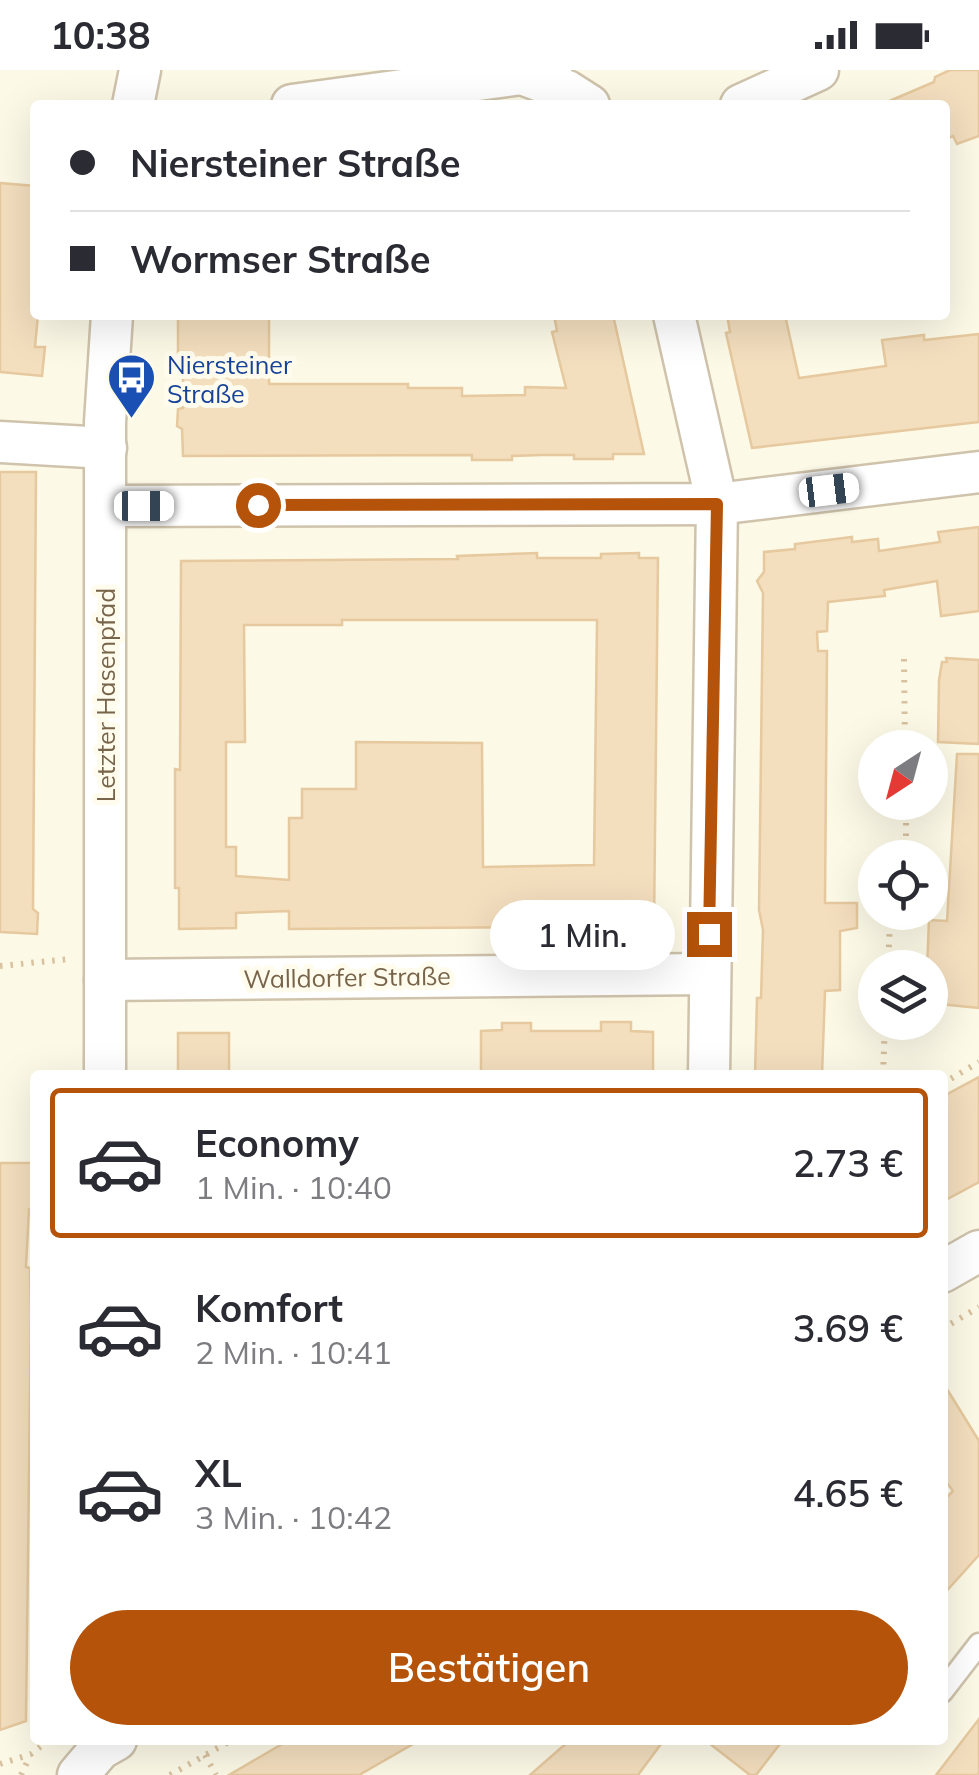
<!DOCTYPE html>
<html lang="de">
<meta charset="utf-8">
<style>
:root{--surface:#fff;--page:#f2f2f3;--text:#2b2b33;--muted:#7c7c81;--line:#e1e1e2;--accent:#b45309}
body{margin:0;font-family:Mulish,sans-serif;background:var(--page);color:var(--text);height:100vh;display:flex;flex-direction:column;font-size:38px;white-space:nowrap}
*{box-sizing:border-box;margin:0}
p{font-size:32px;color:var(--muted)}
.icon{flex:none;width:55px;height:55px;fill:none;stroke:currentColor;stroke-width:2;stroke-linecap:round;stroke-linejoin:round}
.map{position:relative;flex:1;overflow:hidden}
.drawer{position:absolute;left:30px;top:1000px;width:918px;height:675px;display:flex;flex-direction:column;background:var(--surface);border-radius:10px;box-shadow:0 10px 40px #0002}
.drawer>*{flex:none}
.top-card{position:absolute;left:30px;top:30px;width:920px;height:220px;border-radius:10px;box-shadow:0 10px 40px #0002;display:grid;align-content:center;height:220px;padding:0 40px;background:var(--surface)}
.needle{width:65px;rotate:216deg}
.controls{position:absolute;left:858px;top:660px;display:grid;gap:20px}
.controls a{display:grid;place-items:center;width:90px;height:90px;border-radius:50%;background:var(--surface);box-shadow:0 10px 40px #0002;font-size:50px}
.end{position:absolute;width:45px;height:45px;margin:-22px;border:12px solid #b45309;background:#fff;box-shadow:0 0 0 5px #fff}
.from{border-radius:50%}
.bubble{position:absolute;height:70px;border-radius:35px;background:var(--surface);box-shadow:0 10px 40px #0002;font-size:32px;font-weight:600;line-height:70px;text-align:center}
.car{position:absolute;width:30px;height:60px;margin:-30px -15px;border-radius:12px;box-shadow:0 0 8px 2px #0007;background:linear-gradient(#fff 24%,#345 0 40%,#fff 0 76%,#345 0 86%,#fff 0)}
.top-card b{display:flex;align-items:center;gap:35px;height:95px;font-size:38px}
.top-card b+b{border-top:2px solid var(--line)}
.top-card i{width:25px;height:25px;background:var(--text)}
ul{padding:18px 0 0;list-style:none}
li{display:flex;align-items:center;gap:30px;height:150px;margin:0 20px 15px;padding:0 20px;border:5px solid transparent;border-radius:10px}
li div{flex:1}
li b{display:block;font-size:38px}
li em{font-style:normal;font-weight:600}
li.selected{border-color:var(--accent)}
li>.icon{width:90px;height:90px;stroke-width:1.5}
.primary-button{display:flex;gap:20px;margin-top:auto;padding:20px 40px}
.primary-button a{flex:1;height:115px;border-radius:60px;background:var(--accent);color:#fff;font-size:40px;font-weight:600;line-height:115px;text-align:center}
.status{display:flex;justify-content:space-between;align-items:center;height:70px;padding:0 50px;background:var(--surface);direction:ltr}
.status svg{height:28px;fill:currentColor}
.map>svg:first-child{display:block}
.building{fill:#f3debe;stroke:#e6c99e;stroke-width:2.5;fill-rule:evenodd}
.lines{fill:none;stroke-linecap:round;stroke-linejoin:round}
.service-casing{stroke:#cfc3ac;stroke-width:25}
.minor-casing{stroke:#cfc3ac;stroke-width:45}
.path{stroke:#d8c2a0;stroke-width:6;stroke-dasharray:2.5 8;stroke-linecap:butt}
.service{stroke:#fff;stroke-width:20}
.minor{stroke:#fff;stroke-width:40}
.route{stroke:#b45309;stroke-width:12}
.labels{text-anchor:middle;dominant-baseline:central;stroke-width:10;stroke-linejoin:round;paint-order:stroke}
.transit-label{font-size:25px;fill:#164399;stroke:#fffced;text-anchor:start}
.street-label{font-size:25px;fill:#77644a;stroke:#fffced}
</style>
<div class="status"><b>10:38</b><svg viewBox="0 0 49 12"><path d="M0 12V9h3v3zM5 12V6h3v6zM10 12V3h3v9zM15 12V0h3v12zM26 1h20v11H26zM47 4h2v5h-2z"/></svg></div>
<div class="map">
<svg width="979" height="1705" viewBox="0 0 979 1705">
<rect width="100%" height="100%" fill="#fdf9e7"/>
<g class="building">
<polygon points="950,0 979,0 979,66 957,74 953,66 945,70 945,35 880,35 934,12 935,7"/>
<polygon points="0,113 35,116 35,245 38,245 35,277 45,277 42,306 0,302"/>
<polygon points="178,245 269,245 269,314 408,314 408,318 462,318 462,326 525,325 525,317 566,318 552,262 557,261 554,245 613,245 644,384 613,384 613,389 574,389 574,385 542,385 512,386 512,390 472,390 472,385 183,386 182,359 177,356 178,339 183,338 183,285 178,285"/>
<polygon points="727,245 785,245 799,308 886,296 882,270 924,265 924,270 979,264 979,352 752,378 726,263 730,262"/>
<polygon points="0,402 36,402 33,839 38,843 37,864 0,862"/>
<polygon points="979,457 979,541 941,546 937,511 884,520 885,526 828,532 827,561 817,562 818,581 827,581 825,833 857,833 857,858 840,861 840,920 825,921 822,1005 755,1005 757,928 761,928 763,860 759,840 763,523 757,511 764,502 764,482 795,479 795,474 852,467 852,472 878,469 879,481 940,472 938,462"/>
<path d="M537 483V488H601V484L639 483V488H658L654 856 289 859V841L236 843V858L179 859V818H175V699L180 700 181 491 458 489 457 486ZM342 550H597L594 795 483 797 482 673 356 672V719H302V748H289V810L236 806V777H226V672H245L244 555H342Z"/>
<polygon points="946,588 979,590 979,674 938,672 939,610 942,592 947,592"/>
<polygon points="957,684 979,684 979,938 930,933 930,898 927,898 929,850 947,851"/>
<polygon points="601,952 631,952 631,961 653,962 653,1005 481,1005 481,961 502,960 502,953 531,953 531,961 601,961"/>
<rect x="178" y="963" width="51" height="42"/>
<polygon points="979,1007 979,1112 942,1132 942,1027"/>
<polygon points="0,1093 33,1093 33,1139 29,1139 26,1197 30,1198 31,1243 26,1651 0,1660"/>
<polygon points="942,1311 979,1371 979,1485 942,1526 942,1432 953,1421 942,1406"/>
<polygon points="979,1649 979,1705 936,1705"/>
<polygon points="289,1670 420,1670 359,1705 229,1705"/>
<polygon points="570,1670 664,1670 638,1705 530,1705"/>
<polygon points="705,1670 783,1670 756,1705 750,1705"/>
</g>
<g class="lines">
<defs>
<polyline id="service" points="942,1622 979,1574"/>
<g id="minor">
<polyline points="522,4 567,21 589,35"/>
<polyline points="133,35 140,0"/>
<polyline points="292,35 551,0"/>
<polyline points="741,35 818,0"/>
<polyline points="674,245 717,434 709,1005"/>
<polyline points="0,372 106,378"/>
<polyline points="106,436 717,434 979,402"/>
<polyline points="105,910 708,904"/>
<polyline points="105,1005 105,352 112,245"/>
<polyline points="942,1202 979,1181"/>
<polyline points="78,1705 100,1679 116,1670"/>
</g>
</defs>
<use href="#service" class="service-casing"/>
<use href="#minor" class="minor-casing"/>
<g class="path">
<polyline points="904,589 905,678"/>
<polyline points="906,732 906,788"/>
<polyline points="0,896 69,889"/>
<polyline points="888,898 890,849 895,842"/>
<polyline points="883,1005 885,952"/>
<polyline points="942,1014 979,992"/>
<polyline points="942,1259 979,1237"/>
<polyline points="205,1685 216,1705"/>
<polyline points="0,1694 31,1684 49,1670"/>
<polyline points="21,1705 30,1686"/>
<polyline points="170,1705 232,1670"/>
</g>
<use href="#service" class="service"/>
<use href="#minor" class="minor"/>
</g>
<g class="lines">
<polyline class="route" points="258,435 717,434 709,864"/>
</g>
<defs>
<symbol id="bus-pin" viewBox="-11 -11 22 30"><path d="M0 17L-7.5 6A9.5 9.5 0 1 1 7.5 6Z" fill="#1a4fb4" stroke="#fffced"/><path d="M-5-6H5V4H4V6H2V4H-2V6H-4V4H-5ZM-3.5-4V0h7V-4ZM-3.5 1.2v1.5H-2V1.2ZM2 1.2v1.5H3.5V1.2Z" fill="#fff"/></symbol>
</defs>
<g fill-rule="evenodd">
<use href="#bus-pin" x="104" y="280" width="55" height="75"/>
</g>
<g class="labels">
<g class="transit-label">
<text x="167" y="294">Niersteiner<tspan x="167" dy="29">Straße</tspan></text>
</g>
<g class="street-label">
<text transform="translate(105 625) rotate(-90)">Letzter Hasenpfad</text>
<text transform="translate(347 907) rotate(-1)">Walldorfer Straße</text>
</g>
</g>
</svg>
<div class="controls">
<a><svg class="needle" viewBox="-14 -14 28 28"><path d="M0-13l5 13h-10z" fill="#e53935"/><path d="M0 13l5-13h-10z" fill="#7c7c81"/></svg></a>
<a><svg class="icon" aria-label="locate" viewBox="0 0 24 24"><circle cx="12" cy="12" r="6"/><path d="M12 2v4M12 18v4M2 12h4M18 12h4"/></svg></a>
<a><svg class="icon" aria-label="layers" viewBox="0 0 24 24"><path d="M12 4l9 5-9 5-9-5zM3 14l9 5 9-5"/></svg></a>
</div>
<i class="end from" style="left:258px;top:435px"></i>
<i class="end" style="left:709px;top:864px"></i>
<div class="bubble" style="left:490px;top:830px;width:185px">1 Min.</div>
<i class="car" style="left:829px;top:420px;rotate:83deg"></i>
<i class="car" style="left:144px;top:436px;rotate:90deg"></i>
<div class="top-card">
<b><i class="from"></i>Niersteiner Straße</b>
<b><i></i>Wormser Straße</b>
</div>
<section class="drawer">
<ul>
<li class="selected"><svg class="icon" aria-label="car" viewBox="0 0 24 24"><path d="M5 17H2v-5l4-1 3-4h7l3 4 3 1v5h-3M9 17h6M6 11h13"/><circle cx="7" cy="17" r="2"/><circle cx="17" cy="17" r="2"/></svg><div><b>Economy</b><p>1 Min. · 10:40</p></div><em>2.73 €</em></li>
<li><svg class="icon" aria-label="car" viewBox="0 0 24 24"><path d="M5 17H2v-5l4-1 3-4h7l3 4 3 1v5h-3M9 17h6M6 11h13"/><circle cx="7" cy="17" r="2"/><circle cx="17" cy="17" r="2"/></svg><div><b>Komfort</b><p>2 Min. · 10:41</p></div><em>3.69 €</em></li>
<li><svg class="icon" aria-label="car" viewBox="0 0 24 24"><path d="M5 17H2v-5l4-1 3-4h7l3 4 3 1v5h-3M9 17h6M6 11h13"/><circle cx="7" cy="17" r="2"/><circle cx="17" cy="17" r="2"/></svg><div><b>XL</b><p>3 Min. · 10:42</p></div><em>4.65 €</em></li>
</ul>
<div class="primary-button"><a>Bestätigen</a></div>
</section>
</div>
